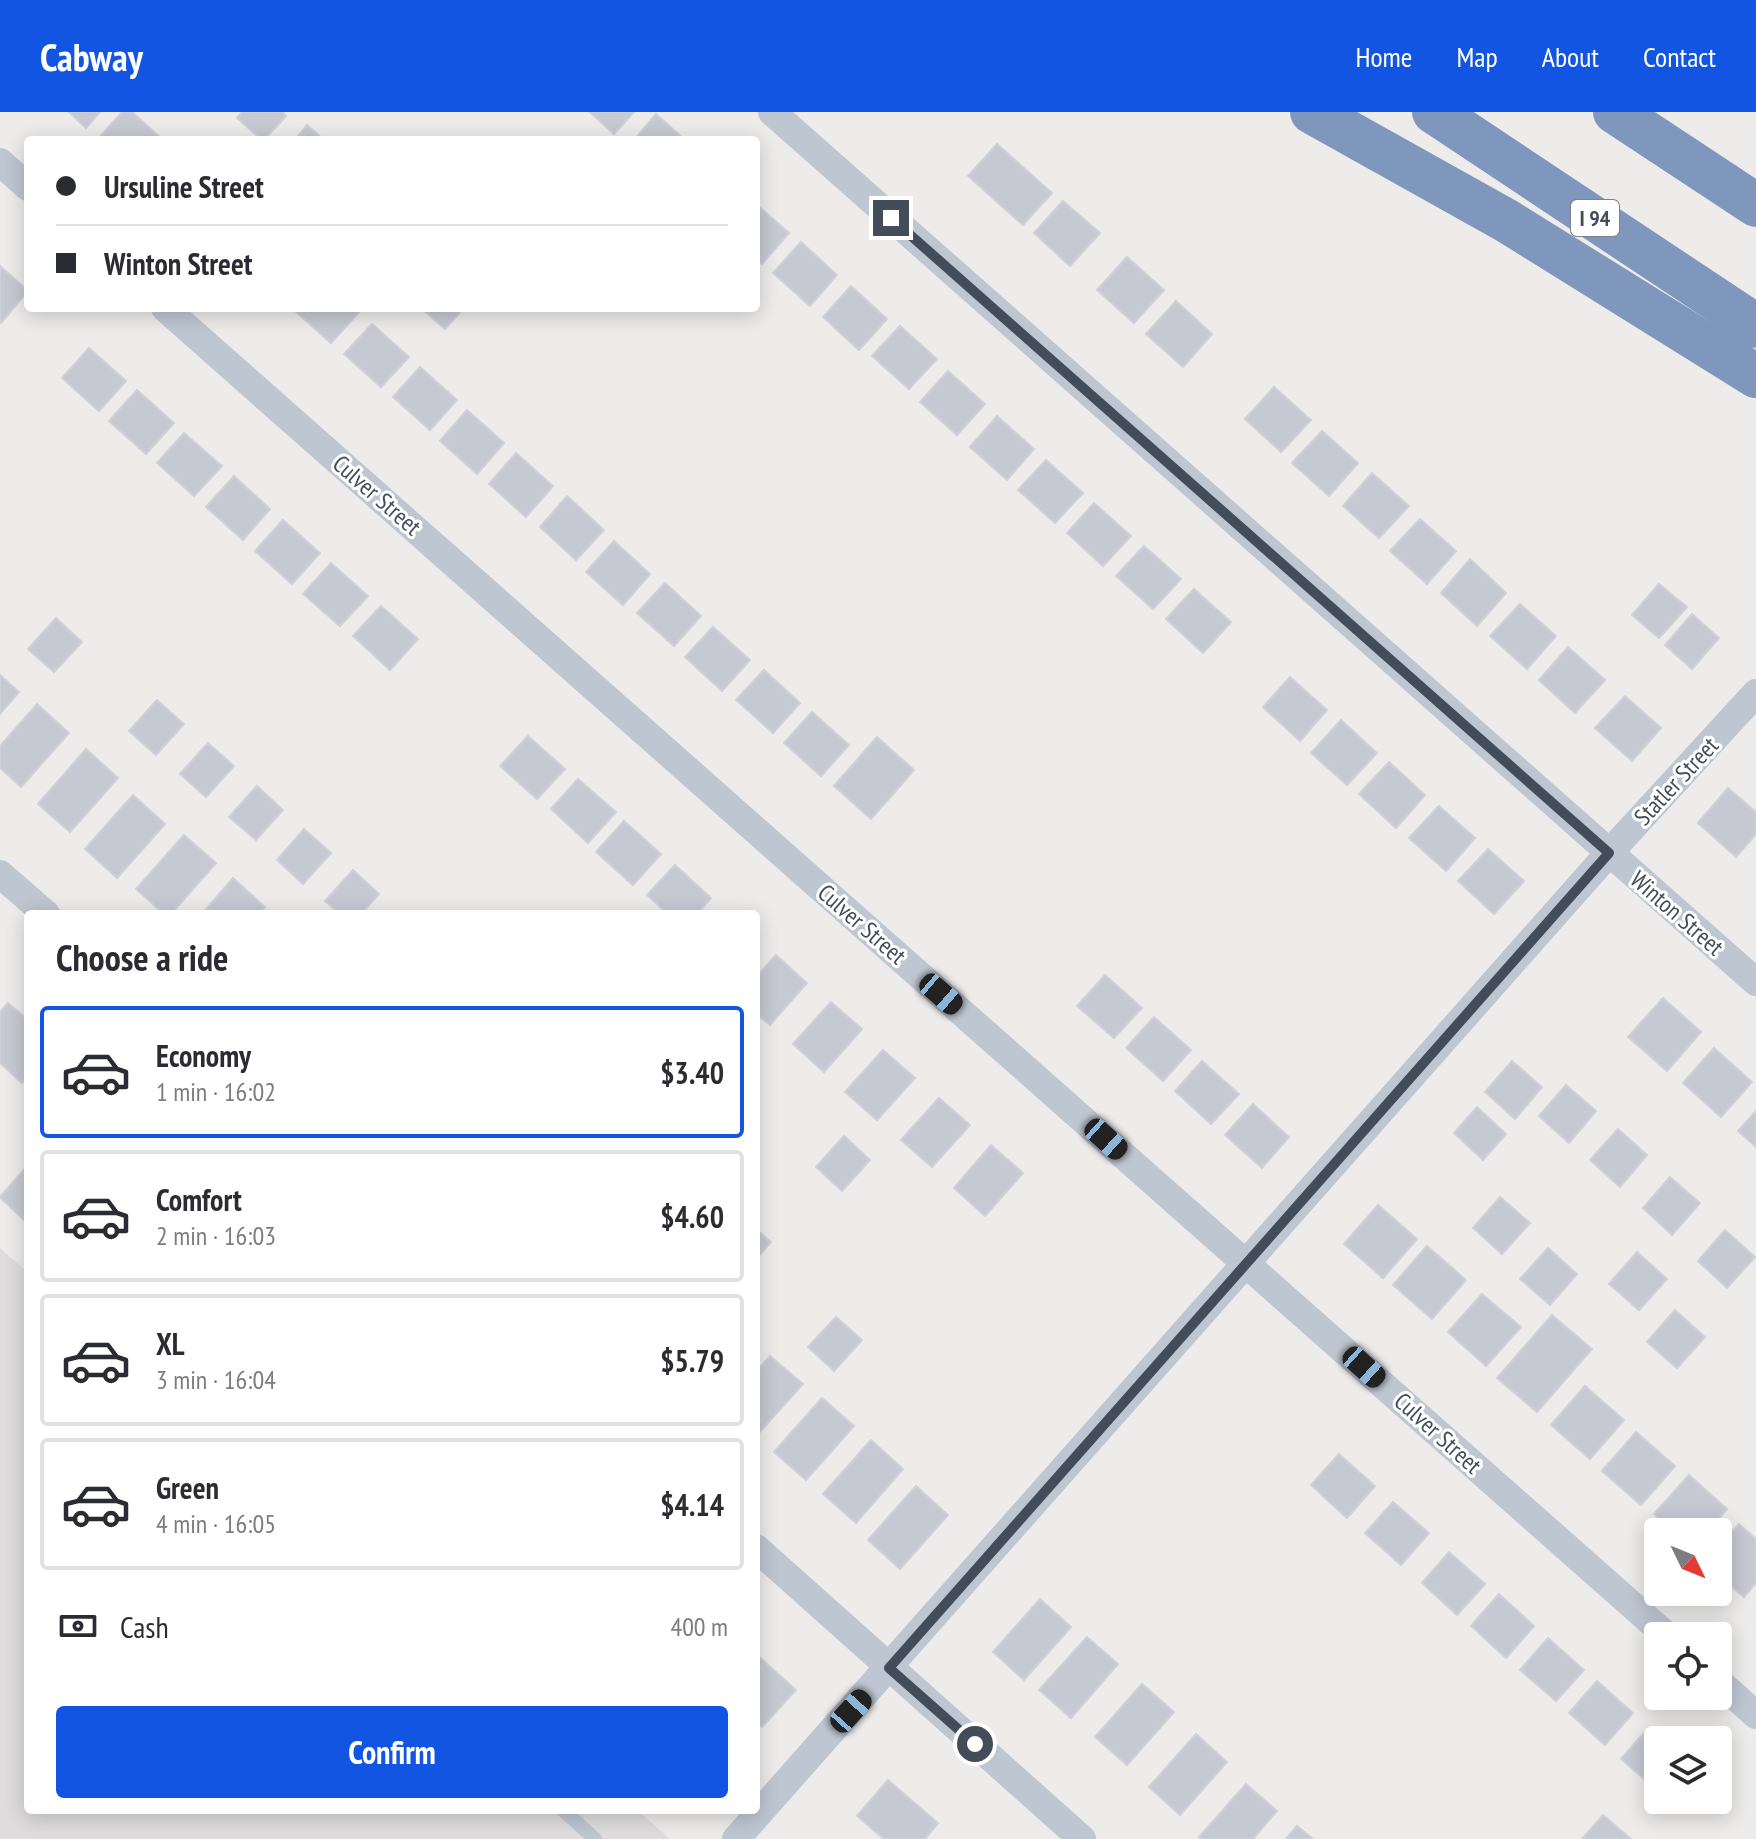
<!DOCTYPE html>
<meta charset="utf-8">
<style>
:root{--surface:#fff;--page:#f7f7f7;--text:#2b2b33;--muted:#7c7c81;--line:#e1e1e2;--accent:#1255e2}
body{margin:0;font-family:"PT Sans Narrow",sans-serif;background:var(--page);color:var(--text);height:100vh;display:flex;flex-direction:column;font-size:30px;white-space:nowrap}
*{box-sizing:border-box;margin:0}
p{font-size:26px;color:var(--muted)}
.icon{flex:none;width:44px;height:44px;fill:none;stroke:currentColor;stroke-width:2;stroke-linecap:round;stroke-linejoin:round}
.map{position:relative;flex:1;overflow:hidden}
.drawer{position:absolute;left:24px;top:798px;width:736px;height:904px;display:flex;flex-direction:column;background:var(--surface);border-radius:8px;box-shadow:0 4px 20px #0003}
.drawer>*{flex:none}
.guide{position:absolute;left:24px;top:24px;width:736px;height:176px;border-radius:8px;box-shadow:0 4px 20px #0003;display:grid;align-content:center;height:176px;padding:0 32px;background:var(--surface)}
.needle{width:52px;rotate:133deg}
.fabs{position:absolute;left:1644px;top:1406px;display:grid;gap:16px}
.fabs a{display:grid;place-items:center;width:88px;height:88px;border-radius:8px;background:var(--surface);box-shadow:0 4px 20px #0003;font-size:40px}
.end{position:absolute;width:36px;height:36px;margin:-18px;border:10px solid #434c59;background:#fff;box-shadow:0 0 0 4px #fff}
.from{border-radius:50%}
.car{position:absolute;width:24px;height:48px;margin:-24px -12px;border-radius:10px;box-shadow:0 0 6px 2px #0007;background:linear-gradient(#222 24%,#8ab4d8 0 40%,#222 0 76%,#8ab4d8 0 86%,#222 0)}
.guide b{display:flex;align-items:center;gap:28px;height:76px;font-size:30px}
.guide b+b{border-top:2px solid var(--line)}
.guide i{width:20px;height:20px;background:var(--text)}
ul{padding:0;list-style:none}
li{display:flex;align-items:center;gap:24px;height:132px;margin:0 16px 12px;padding:0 16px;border:4px solid var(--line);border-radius:8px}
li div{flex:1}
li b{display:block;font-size:30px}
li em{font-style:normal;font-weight:600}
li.on{border-color:var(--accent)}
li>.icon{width:72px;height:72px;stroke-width:1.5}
h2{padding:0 32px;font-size:36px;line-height:96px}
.pay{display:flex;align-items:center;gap:20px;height:88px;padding:0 32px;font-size:30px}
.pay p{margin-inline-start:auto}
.cta{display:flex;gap:16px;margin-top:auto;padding:16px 32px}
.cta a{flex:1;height:92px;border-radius:8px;background:var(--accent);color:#fff;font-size:32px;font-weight:600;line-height:92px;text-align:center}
header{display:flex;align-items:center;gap:48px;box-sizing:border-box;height:112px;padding:0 40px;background:var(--accent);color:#fff}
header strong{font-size:38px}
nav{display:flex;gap:44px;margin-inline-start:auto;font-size:28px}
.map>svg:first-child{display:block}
.education{fill:#dfdcdd}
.building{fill:#c7c9d2;stroke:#cfd0d8;stroke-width:2}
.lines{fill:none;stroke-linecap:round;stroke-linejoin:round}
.service{stroke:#bec6d2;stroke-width:14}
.minor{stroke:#bec6d2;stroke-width:28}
.motorway{stroke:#8097bd;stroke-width:44}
.route{stroke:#434c59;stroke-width:10}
.labels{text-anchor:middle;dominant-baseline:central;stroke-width:6;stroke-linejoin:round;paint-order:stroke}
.shield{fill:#fff;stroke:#7b828b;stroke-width:2}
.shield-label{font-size:22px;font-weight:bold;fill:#434c59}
.street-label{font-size:24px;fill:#434c59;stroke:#fff}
</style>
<header>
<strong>Cabway</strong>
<nav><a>Home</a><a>Map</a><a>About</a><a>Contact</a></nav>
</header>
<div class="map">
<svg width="1756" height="1727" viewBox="0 0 1756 1727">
<rect width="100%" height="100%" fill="#eeebeb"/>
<polygon class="education" points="0,1136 28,1161 28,1698 637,1698 670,1727 0,1727"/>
<g class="building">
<polygon points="69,0 100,0 86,16"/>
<polygon points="122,0 132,0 163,28 101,28 99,26"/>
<polygon points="242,0 282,0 286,4 264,28 262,28 237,6"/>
<polygon points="590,0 634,0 614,22"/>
<polygon points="656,2 685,28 634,28"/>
<polygon points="307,13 324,28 295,28"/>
<polygon points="997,32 1052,81 1023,113 968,64"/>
<polygon points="1063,89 1100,121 1070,154 1034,121"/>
<polygon points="756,92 789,121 762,152 756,147"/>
<polygon points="801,130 837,163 810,194 773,161"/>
<polygon points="1127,145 1164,178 1134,211 1097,178"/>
<polygon points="0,154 28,179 1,211 0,210"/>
<polygon points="851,174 887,207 859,238 823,205"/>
<polygon points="1176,189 1212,222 1183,255 1146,222"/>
<polygon points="296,196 354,196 359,200 331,231 294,198"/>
<polygon points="421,196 464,196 445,217"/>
<polygon points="372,212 409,245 381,275 344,242"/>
<polygon points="900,214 937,247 909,277 872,244"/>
<polygon points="89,236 126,269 99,299 62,266"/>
<polygon points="420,255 457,288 430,318 393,285"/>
<polygon points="948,259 985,292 957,323 920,290"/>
<polygon points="1274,275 1311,308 1281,340 1245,307"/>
<polygon points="137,278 174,311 146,342 109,309"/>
<polygon points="467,298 504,331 477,362 440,329"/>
<polygon points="997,304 1034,337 1007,368 970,335"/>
<polygon points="1322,319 1358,351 1329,384 1292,351"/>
<polygon points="184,321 222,354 194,384 157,351"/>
<polygon points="516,341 553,374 526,405 489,372"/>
<polygon points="1046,348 1083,381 1055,411 1018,378"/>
<polygon points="1372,361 1409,394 1379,426 1343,394"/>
<polygon points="234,364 270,397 243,428 206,395"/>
<polygon points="567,384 604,418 576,448 540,415"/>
<polygon points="1094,391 1131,424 1103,454 1067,421"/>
<polygon points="1420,407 1456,439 1427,472 1390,439"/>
<polygon points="283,408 320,441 292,472 255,439"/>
<polygon points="614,429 650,462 623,493 586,460"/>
<polygon points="1144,434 1181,467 1153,497 1116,464"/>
<polygon points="1470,447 1506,481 1477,514 1441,481"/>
<polygon points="331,451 368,484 340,514 303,482"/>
<polygon points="665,471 701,504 674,534 637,501"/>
<polygon points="1659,472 1687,495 1659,526 1632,503"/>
<polygon points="1194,477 1231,510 1203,541 1166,507"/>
<polygon points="1520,492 1556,524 1527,557 1490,524"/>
<polygon points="381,494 418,527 390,558 353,524"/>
<polygon points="1692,502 1719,526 1692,557 1665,533"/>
<polygon points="56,506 82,530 54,560 28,537"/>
<polygon points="713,515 750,548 722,579 685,545"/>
<polygon points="1568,535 1605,568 1575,601 1539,568"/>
<polygon points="764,558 800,591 773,621 736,588"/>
<polygon points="0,563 19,580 0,602"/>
<polygon points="1290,565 1327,598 1300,629 1263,595"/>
<polygon points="1625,584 1661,616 1632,649 1595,616"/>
<polygon points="157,588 184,612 156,643 129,619"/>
<polygon points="37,592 69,621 21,675 0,656 0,634"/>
<polygon points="812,600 849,633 821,664 784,631"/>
<polygon points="1341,608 1377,641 1347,673 1311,641"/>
<polygon points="528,624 565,657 537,687 500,654"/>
<polygon points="877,625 914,658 871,707 834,674"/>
<polygon points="208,631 234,654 206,685 180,662"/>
<polygon points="86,637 118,666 70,720 38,692"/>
<polygon points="1389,650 1425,683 1396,716 1359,682"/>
<polygon points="578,667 616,700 588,731 551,697"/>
<polygon points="257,674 283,698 256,728 229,705"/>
<polygon points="1728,676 1756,700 1756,722 1736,745 1698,711"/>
<polygon points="133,683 165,712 117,766 85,737"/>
<polygon points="1439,694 1475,726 1446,759 1409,726"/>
<polygon points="624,709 661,742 633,773 596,740"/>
<polygon points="304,717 331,741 303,772 277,748"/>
<polygon points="184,723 216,751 171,802 164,802 136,777"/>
<polygon points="1488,737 1524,769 1494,802 1458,769"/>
<polygon points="675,753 711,786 697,802 668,802 647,783"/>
<polygon points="353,758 379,782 361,802 340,802 325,789"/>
<polygon points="233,766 265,795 259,802 202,802"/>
<polygon points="776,843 807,871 770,913 756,901 756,865"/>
<polygon points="1105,863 1142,896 1114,926 1077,894"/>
<polygon points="1663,886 1701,920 1667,959 1628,925"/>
<polygon points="831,890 862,917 824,960 793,932"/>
<polygon points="8,891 28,908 28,964 22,971 0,951 0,900"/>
<polygon points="1154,905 1191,938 1163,969 1126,936"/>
<polygon points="1714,936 1752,970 1721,1005 1683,971"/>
<polygon points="883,938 915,966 877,1008 845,980"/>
<polygon points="1202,949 1239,982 1211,1012 1175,979"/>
<polygon points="1512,949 1542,975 1515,1007 1485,980"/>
<polygon points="1566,973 1596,999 1569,1031 1539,1004"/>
<polygon points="939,986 970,1013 932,1055 901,1028"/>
<polygon points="1253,992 1289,1025 1262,1056 1225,1023"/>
<polygon points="1477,995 1506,1022 1483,1048 1454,1021"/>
<polygon points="1756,999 1756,1035 1738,1019"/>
<polygon points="1618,1017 1647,1043 1620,1075 1590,1048"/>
<polygon points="844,1024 870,1048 842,1079 816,1055"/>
<polygon points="991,1033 1023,1061 985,1104 954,1076"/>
<polygon points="27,1054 28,1105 25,1109 0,1085"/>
<polygon points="1670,1065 1700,1091 1672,1123 1643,1096"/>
<polygon points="1500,1085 1530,1111 1502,1142 1473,1116"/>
<polygon points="1378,1093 1417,1127 1383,1166 1344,1132"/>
<polygon points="756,1117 771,1130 756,1147"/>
<polygon points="1725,1118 1755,1145 1727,1176 1698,1149"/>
<polygon points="1427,1134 1466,1168 1432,1207 1393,1173"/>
<polygon points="1548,1136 1577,1162 1550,1193 1520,1167"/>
<polygon points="1637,1140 1667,1167 1639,1198 1609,1172"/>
<polygon points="1482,1182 1521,1215 1486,1254 1448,1220"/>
<polygon points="1675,1198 1705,1225 1677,1256 1647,1230"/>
<polygon points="1552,1203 1592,1237 1537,1300 1497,1266"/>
<polygon points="836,1205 862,1228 834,1259 808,1235"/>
<polygon points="770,1244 803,1272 756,1324 756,1260"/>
<polygon points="1585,1274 1624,1308 1590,1347 1551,1313"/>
<polygon points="822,1286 854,1314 806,1368 774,1340"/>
<polygon points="1636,1320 1675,1354 1641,1393 1602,1359"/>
<polygon points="871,1328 903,1357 856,1411 823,1382"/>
<polygon points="1339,1342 1375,1374 1347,1406 1311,1373"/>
<polygon points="1689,1363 1727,1397 1707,1420 1674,1420 1654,1402"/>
<polygon points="916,1374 948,1403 900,1457 868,1428"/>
<polygon points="1393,1390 1429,1421 1401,1453 1365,1421"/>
<polygon points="1739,1412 1756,1427 1756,1471 1744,1485 1718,1463 1718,1436"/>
<polygon points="1449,1440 1485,1472 1457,1503 1422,1471"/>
<polygon points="1499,1482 1534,1514 1506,1546 1471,1514"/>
<polygon points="1040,1487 1071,1515 1024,1568 993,1540"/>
<polygon points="1087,1525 1118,1552 1071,1606 1039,1578"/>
<polygon points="1548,1526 1584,1558 1556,1589 1520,1558"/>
<polygon points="756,1542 796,1578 762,1615 756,1609"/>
<polygon points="1597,1569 1633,1601 1605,1633 1569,1601"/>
<polygon points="1142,1572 1174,1600 1127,1653 1095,1625"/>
<polygon points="1649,1615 1664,1628 1658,1628 1657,1678 1621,1647"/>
<polygon points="1196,1622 1227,1650 1180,1703 1149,1675"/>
<polygon points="888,1668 938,1711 925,1727 884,1727 857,1704"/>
<polygon points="1246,1672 1277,1699 1253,1727 1201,1727 1199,1725"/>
<polygon points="1603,1703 1631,1727 1582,1727"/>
<polygon points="1297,1714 1313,1727 1286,1727"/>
</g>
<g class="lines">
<polyline class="service" points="563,1698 595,1727"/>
<g class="minor">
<polyline points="772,0 1756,870"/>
<polyline points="0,50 28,75"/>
<polyline points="165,196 1667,1524"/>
<polyline points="0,762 46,802"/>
<polyline points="756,1436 1082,1727"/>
<polyline points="1718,1569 1756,1603"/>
<polyline points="736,1727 1609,741 1756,581"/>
</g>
<g class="motorway">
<polyline points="1312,0 1507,109 1756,264"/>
<polyline points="1434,0 1756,214"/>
<polyline points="1615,0 1756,93"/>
</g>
</g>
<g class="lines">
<polyline class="route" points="891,106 1609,741 889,1556 975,1632"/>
</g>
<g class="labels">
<rect class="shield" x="1571" y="88" width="48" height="36" rx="6"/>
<g class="shield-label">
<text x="1595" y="106">I 94</text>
</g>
<g class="street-label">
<text transform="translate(377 383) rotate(41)">Culver Street</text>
<text transform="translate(1676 669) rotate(-47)">Statler Street</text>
<text transform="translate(1677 801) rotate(41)">Winton Street</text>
<text transform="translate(862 812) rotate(41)">Culver Street</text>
<text transform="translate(1438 1321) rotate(42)">Culver Street</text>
</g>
</g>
</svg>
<div class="fabs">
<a><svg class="needle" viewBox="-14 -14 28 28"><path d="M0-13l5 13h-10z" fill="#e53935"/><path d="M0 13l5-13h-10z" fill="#7c7c81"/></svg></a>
<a><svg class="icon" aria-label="locate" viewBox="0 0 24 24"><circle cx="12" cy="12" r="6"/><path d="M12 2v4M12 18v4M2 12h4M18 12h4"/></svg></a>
<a><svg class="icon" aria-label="layers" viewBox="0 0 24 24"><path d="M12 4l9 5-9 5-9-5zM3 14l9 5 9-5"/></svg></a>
</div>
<i class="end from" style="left:975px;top:1632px"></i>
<i class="end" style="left:891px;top:106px"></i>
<i class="car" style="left:941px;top:882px;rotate:131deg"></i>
<i class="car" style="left:1106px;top:1027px;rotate:132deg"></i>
<i class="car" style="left:1364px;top:1255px;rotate:132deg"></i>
<i class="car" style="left:851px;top:1599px;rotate:42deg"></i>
<div class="guide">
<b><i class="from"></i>Ursuline Street</b>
<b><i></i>Winton Street</b>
</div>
<section class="drawer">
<h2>Choose a ride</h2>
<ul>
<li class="on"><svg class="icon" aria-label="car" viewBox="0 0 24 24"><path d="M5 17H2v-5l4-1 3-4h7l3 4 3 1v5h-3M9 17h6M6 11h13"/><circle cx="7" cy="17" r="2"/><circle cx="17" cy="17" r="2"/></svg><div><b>Economy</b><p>1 min · 16:02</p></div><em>$3.40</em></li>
<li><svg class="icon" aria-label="car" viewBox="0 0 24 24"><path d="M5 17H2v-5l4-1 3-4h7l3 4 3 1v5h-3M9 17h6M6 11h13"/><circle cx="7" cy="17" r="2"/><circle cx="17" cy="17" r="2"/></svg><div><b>Comfort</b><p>2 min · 16:03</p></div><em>$4.60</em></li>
<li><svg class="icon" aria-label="car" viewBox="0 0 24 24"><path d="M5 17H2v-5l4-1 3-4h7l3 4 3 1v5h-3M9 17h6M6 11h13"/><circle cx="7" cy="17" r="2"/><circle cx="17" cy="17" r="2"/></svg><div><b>XL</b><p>3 min · 16:04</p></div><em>$5.79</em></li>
<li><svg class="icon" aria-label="car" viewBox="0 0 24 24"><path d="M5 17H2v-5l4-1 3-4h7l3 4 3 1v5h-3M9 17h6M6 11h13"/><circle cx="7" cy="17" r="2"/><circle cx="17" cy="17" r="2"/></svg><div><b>Green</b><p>4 min · 16:05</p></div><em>$4.14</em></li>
</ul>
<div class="pay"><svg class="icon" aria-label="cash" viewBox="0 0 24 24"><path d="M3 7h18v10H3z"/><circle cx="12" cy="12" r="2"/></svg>Cash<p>400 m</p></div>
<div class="cta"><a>Confirm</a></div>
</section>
</div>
